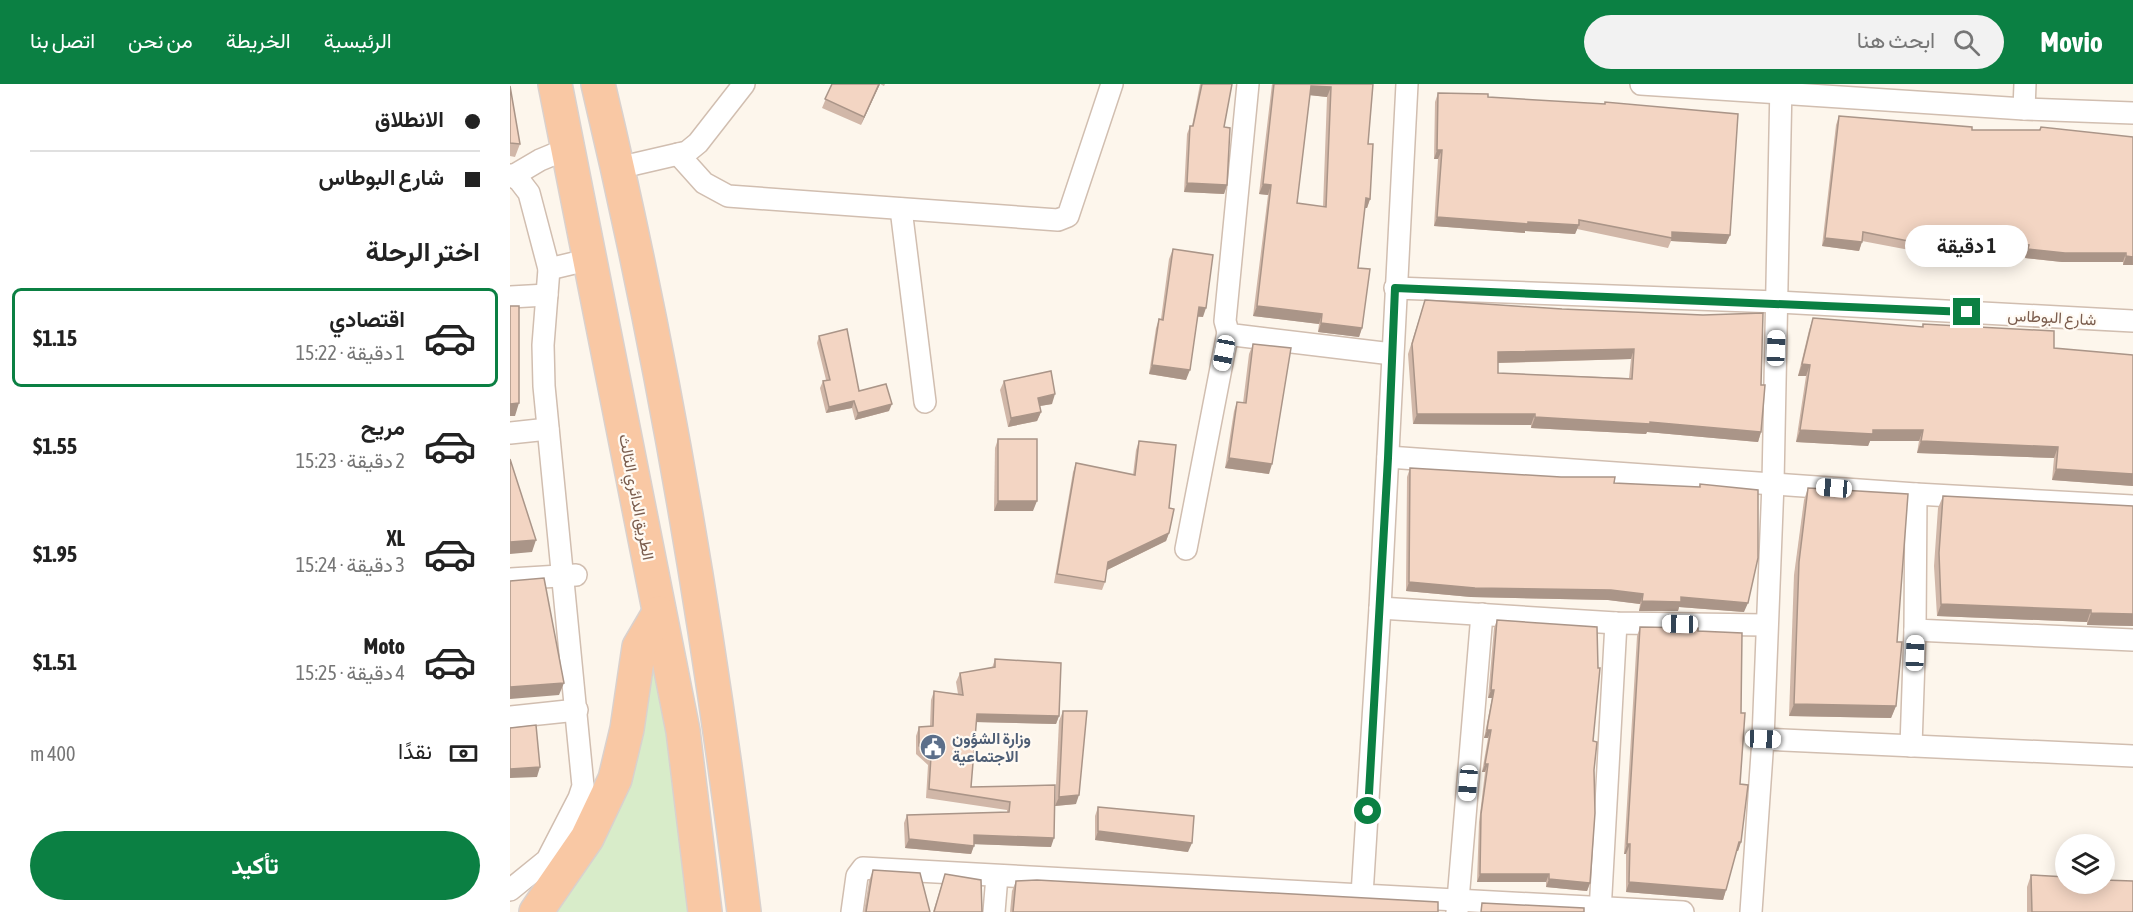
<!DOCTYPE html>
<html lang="ar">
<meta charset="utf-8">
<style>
:root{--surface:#fff;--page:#f2f2f2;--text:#222;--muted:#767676;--line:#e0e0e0;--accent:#0b8043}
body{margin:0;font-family:"Asap Condensed",Vazirmatn,sans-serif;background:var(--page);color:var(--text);direction:rtl;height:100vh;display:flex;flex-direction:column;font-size:22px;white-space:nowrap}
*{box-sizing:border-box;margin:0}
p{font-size:20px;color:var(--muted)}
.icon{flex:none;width:33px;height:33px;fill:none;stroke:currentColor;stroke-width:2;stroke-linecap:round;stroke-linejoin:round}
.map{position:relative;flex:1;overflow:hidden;direction:ltr}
.drawer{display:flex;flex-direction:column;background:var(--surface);width:510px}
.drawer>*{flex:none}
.guide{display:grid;align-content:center;height:132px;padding:0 30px;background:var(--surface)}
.buttons{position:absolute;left:1545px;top:750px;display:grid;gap:12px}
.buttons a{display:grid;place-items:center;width:60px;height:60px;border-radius:50%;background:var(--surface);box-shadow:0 3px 15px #0003;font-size:30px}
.end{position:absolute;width:27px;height:27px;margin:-14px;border:8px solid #0b8043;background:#fff;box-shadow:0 0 0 3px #fff}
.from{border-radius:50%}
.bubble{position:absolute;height:42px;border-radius:21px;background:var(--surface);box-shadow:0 3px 15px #0003;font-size:20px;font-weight:700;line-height:42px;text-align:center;direction:rtl}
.car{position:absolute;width:18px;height:36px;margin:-18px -9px;border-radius:8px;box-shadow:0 0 4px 2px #0007;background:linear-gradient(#fff 24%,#345 0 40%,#fff 0 76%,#345 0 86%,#fff 0)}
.guide b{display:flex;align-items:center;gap:21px;height:57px;font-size:22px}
.guide b+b{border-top:2px solid var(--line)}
.guide i{width:15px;height:15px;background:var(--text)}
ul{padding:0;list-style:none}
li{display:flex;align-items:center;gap:18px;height:99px;margin:0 12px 9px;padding:0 18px;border:3px solid transparent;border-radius:9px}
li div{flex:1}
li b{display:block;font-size:22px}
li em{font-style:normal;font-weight:700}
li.active{border-color:var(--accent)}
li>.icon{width:54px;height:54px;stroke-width:1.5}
h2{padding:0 30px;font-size:27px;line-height:72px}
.pay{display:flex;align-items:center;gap:15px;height:66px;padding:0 30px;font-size:22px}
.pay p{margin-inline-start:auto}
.cta{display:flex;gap:12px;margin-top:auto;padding:12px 30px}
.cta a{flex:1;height:69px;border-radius:36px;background:var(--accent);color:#fff;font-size:24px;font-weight:700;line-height:69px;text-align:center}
header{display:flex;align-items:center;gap:36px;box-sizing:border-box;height:84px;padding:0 30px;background:var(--accent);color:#fff}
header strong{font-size:28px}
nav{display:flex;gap:33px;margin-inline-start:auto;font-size:21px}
.search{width:420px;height:54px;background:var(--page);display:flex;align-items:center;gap:15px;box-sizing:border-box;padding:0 21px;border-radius:33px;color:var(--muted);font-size:22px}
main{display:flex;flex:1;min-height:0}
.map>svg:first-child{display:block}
.green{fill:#d8ecc9}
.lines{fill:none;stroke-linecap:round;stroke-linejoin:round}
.minor-casing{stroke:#d1beb0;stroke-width:24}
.trunk-casing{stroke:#dad1cd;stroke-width:36}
.minor{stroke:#fff;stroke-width:21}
.trunk{stroke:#f9c8a4;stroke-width:33}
.wall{fill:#d1b7a8;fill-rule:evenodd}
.shaded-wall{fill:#aa9588}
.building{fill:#f3d5c3;stroke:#aa9588;stroke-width:1.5;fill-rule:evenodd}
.route{stroke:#0b8043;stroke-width:8}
.labels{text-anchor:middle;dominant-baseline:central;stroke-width:4.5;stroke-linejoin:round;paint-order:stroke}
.street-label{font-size:16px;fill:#7a5c4d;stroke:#fffaf3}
.service-label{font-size:16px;font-weight:bold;fill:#4e5e75;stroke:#fffaf3;text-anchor:start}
</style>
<header>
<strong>Movio</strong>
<div class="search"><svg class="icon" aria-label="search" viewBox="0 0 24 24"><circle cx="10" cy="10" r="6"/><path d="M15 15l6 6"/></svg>ابحث هنا</div>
<nav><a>الرئيسية</a><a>الخريطة</a><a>من نحن</a><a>اتصل بنا</a></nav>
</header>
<main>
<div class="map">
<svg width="1623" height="828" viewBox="0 0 1623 828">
<rect width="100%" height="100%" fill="#fdf6ec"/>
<polygon class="green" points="147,538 188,828 32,828 72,771"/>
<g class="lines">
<defs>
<g id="minor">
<polyline points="738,0 715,237 718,248 724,251 882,270"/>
<polyline points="897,0 870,524 852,811 1173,828"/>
<polyline points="1131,0 1514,25 1623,29"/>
<polyline points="1514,25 1515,0"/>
<polyline points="168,70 194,99 218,112 548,136 558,132 602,0"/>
<polyline points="108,84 177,68 188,59 234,0"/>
<polyline points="0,91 9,96 19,109 39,185 33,261 34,302 73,702 69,714 37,776 0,806"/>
<polyline points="3,92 30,76 59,64"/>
<polyline points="391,125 415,318"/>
<polyline points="39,185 81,175"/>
<polyline points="885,204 1267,218 1623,237"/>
<polyline points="0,213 37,211"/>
<polyline points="0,349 38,345"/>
<polyline points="878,373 1406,410 1623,422"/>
<polyline points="1406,410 1405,546 1623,556"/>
<polyline points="676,465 718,248"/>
<polyline points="0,495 66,491"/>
<polyline points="870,524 1106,539 1255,541"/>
<polyline points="0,633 67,626"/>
<polyline points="1253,655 1623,672"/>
<polyline points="1401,662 1405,546"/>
<polyline points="342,828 347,792 353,784 852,811"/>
<polyline points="484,828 487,792"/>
<polyline points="947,828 972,530"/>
<polyline points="1090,828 1106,539"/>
<polyline points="1241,828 1253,655 1263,399 1271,0"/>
</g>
<g id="trunk">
<polyline points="45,0 173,647 195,828"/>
<path d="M88 0C153 272 200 550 234 828"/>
<polyline points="26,828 77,754 105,695 117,645 129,563 149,529"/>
</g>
</defs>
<use href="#minor" class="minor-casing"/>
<use href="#trunk" class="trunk-casing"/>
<use href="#minor" class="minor"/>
<use href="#trunk" class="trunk"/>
</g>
<g class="wall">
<polygon points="322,0 375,0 374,2 370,0 351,41 312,24"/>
<polygon points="690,0 722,0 714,43 717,101 714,110 674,108 677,50 680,42 682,42"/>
<path d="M762 0H863L858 60 860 115 857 124H855L848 184 852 244 849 253 808 248 809 240 743 232 758 111 749 110ZM800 11 817 13 813 123 787 119Z"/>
<polygon points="0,2 10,60 5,73 0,72"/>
<polygon points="928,9 978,13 1220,151 1216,160 1161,157 1158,164 1067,145 1065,150 1015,147 1015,149 924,142 928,75 924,75 925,18"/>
<polygon points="1329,32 1462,46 1529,46 1531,43 1623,181 1613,181 1613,178 1552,178 1515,174 1515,169 1446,162 1444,167 1410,168 1352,157 1349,167 1312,162 1326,41"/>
<polygon points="663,165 693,233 688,233 676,296 639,290 646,244 649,235 651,235 659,175"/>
<path d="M915 216 1052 225 1251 301V348L1248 358 1137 348 1136 350 1021 344V341L903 340 898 270ZM1121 275 1119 294 988 289V279Z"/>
<polygon points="1303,234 1412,243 1413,240 1544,264 1623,271 1623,402 1542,396 1544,374 1407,369 1409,357 1360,357 1358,362 1286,358 1296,292 1288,292 1299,246"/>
<polygon points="309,252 349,307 379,327 345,336 342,324 316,329 310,304 313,297 316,296 307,259"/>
<polygon points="743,260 759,390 715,384 724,327 727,318 733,319 739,270"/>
<polygon points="494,297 542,320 530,322 531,328 527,337 498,343 490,306"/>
<polygon points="488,355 523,427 484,427 485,364"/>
<polygon points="629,357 659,424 659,449 656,457 597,486 595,498 592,506 544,499 563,388 566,379 623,391 626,366"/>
<polygon points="900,384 1104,399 1189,403 1190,400 1234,528 1169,523 1168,527 1129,527 1130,520 1098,516 961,513 896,507 897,393"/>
<polygon points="1298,404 1387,558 1386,622 1381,634 1279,632 1284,491 1294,416"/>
<polygon points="1433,412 1623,422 1623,542 1577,541 1577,538 1427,532 1424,482 1428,424"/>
<polygon points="987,536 1083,657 1084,686 1080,799 1077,807 1036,803 1036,798 967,798 969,738 975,688 972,688 978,654 974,654 982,614 978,614 984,544"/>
<polygon points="1130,543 1188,547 1230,700 1231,758 1228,767 1226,767 1216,806 1213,816 1116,808 1116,770 1114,770 1127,552"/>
<polygon points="485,575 549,632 546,640 466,638 461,703 545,701 541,763 464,760 461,770 395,764 394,739 397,731 497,728 497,726 416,714 418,681 406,670 406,652 409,643 420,642 421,616 424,607 448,610 446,598 450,589 482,584"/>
<polygon points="553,627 566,720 545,722 549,637"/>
<polygon points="588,723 678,768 585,756 585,732"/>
<polygon points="363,786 420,828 354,828 359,797"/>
<polygon points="435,790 472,828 423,828"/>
<polygon points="1521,791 1623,828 1517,828 1517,803"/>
<polygon points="506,797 928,828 500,828 502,807"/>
</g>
<g class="shaded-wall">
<polygon points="369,0 370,0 351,41 354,33"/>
<polygon points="801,2 821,3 817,13 798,11"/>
<polygon points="927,66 932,66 928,75 924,75"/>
<polygon points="677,99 717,101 714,110 674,108"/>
<polygon points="753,100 761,101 758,111 749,110"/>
<polygon points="856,114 860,115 857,124 853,124"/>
<polygon points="927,133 1018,138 1069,141 1065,150 1015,147 1015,149 924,142"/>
<polygon points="1162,148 1220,151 1216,160 1161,157"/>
<polygon points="1448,153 1519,161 1515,169 1446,162 1444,167 1410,168 1413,160"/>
<polygon points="1315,154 1352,158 1349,167 1312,162"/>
<polygon points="1518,165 1616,169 1613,178 1552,178 1515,174"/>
<polygon points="1616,172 1623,173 1623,181 1613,181"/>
<polygon points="747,222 812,230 809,240 743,232"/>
<polygon points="689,223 696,224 693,233 686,232"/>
<polygon points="811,239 852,244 849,253 808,248"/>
<polygon points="1124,265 1121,275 984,279 988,268"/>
<polygon points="1292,280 1300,281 1296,292 1288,292"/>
<polygon points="642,281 680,286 676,296 639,290"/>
<polygon points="545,310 542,320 524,323 528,314"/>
<polygon points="344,317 342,324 316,329 319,323"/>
<polygon points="9,319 5,332 0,332 0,320"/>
<polygon points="382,320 379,327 345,336 348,329"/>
<polygon points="531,328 527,337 498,343 501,334"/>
<polygon points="907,330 1025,330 1021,341 903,340"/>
<polygon points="1025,333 1140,338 1251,348 1248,358 1137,348 1136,350 1021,344"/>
<polygon points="1290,346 1413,346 1409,357 1360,357 1358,362 1286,358"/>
<polygon points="1411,357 1548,363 1544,374 1407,369"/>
<polygon points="719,374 762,380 759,390 715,384"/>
<polygon points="1546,385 1623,390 1623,402 1542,396"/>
<polygon points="488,417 527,417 523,427 484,427"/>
<polygon points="659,449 656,457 595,487 598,478"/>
<polygon points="26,456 22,468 0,470 0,458"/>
<polygon points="899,498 1101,506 1133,510 1130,520 1098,516 961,513 896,507"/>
<polygon points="1171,513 1238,519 1234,528 1169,523 1168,527 1129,527 1132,517"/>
<polygon points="1431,520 1581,526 1577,538 1427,532"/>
<polygon points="1581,529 1623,530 1623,542 1577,541"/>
<polygon points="54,599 49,611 0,615 0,603"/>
<polygon points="981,606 984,606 982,614 978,614"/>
<polygon points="1284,620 1386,622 1381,634 1279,632"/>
<polygon points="467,630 549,632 546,640 464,638"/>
<polygon points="977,646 981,646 978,654 974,654"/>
<polygon points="975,680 978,680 975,688 972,688"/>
<polygon points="30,683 27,693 0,694 0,685"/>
<polygon points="569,711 566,720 545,722 549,713"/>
<polygon points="588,747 682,759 678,768 585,756"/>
<polygon points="464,751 544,754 541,763 461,760"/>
<polygon points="399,755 464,762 461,770 395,764"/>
<polygon points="1229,758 1231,758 1228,767 1225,767"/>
<polygon points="1117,760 1120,760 1116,770 1114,770"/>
<polygon points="970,790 1039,790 1036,798 967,798"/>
<polygon points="1039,795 1080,799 1077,807 1036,803"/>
<polygon points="1119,798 1216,806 1213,816 1116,808"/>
</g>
<g class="building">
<polygon points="322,0 369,0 354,33 315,15"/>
<polygon points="692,0 722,0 714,43 720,44 717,101 677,99 680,42 683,42"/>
<path d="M764 0H863L858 60H863L860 115 856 114 848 184 860 185 852 244 811 239 812 230 747 222 761 101 753 100ZM801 2 821 3 816 123 787 119Z"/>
<polygon points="0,2 10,60 0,59"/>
<polygon points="928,9 978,10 978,13 1095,20 1095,18 1228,30 1220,151 1162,148 1162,154 1069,136 1069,141 1018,138 1018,140 927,133 932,66 927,66"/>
<polygon points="1329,32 1462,43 1462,46 1530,46 1531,43 1623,53 1623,173 1616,172 1616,169 1555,169 1518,165 1519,161 1448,153 1447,158 1413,160 1353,148 1352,158 1315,154"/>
<polygon points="663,165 703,171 696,224 689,223 680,286 642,281 649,235 653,236"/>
<path d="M915 216 1052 225 1193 231 1253 229 1251 301H1255L1251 348 1140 338V340L1025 333V330H907L902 260ZM1124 265 1122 295 988 289V268Z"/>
<polygon points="0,222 9,222 9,319 0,320"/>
<polygon points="1303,234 1413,243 1413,240 1544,247 1544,264 1623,271 1623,390 1546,385 1548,363 1411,357 1413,346 1363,346 1363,350 1290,346 1300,281 1292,280"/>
<polygon points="337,245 349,307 376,300 382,320 348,329 344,317 319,323 313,297 320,296 309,252"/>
<polygon points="743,260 781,264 762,380 719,374 727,318 736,319"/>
<polygon points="541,287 545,310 528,314 531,328 501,334 494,297"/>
<rect x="488" y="355" width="39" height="62"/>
<polygon points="629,357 666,361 659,424 664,425 659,449 598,478 595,498 547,490 566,379 625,391"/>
<polygon points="0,375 26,456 0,458"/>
<polygon points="900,384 1051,393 1105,393 1104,399 1190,403 1190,400 1248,406 1248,474 1238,519 1171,513 1171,518 1132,517 1133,510 1101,506 965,504 899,498"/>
<polygon points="1298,404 1398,410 1387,558 1392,558 1386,622 1284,620 1289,478"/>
<polygon points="1433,412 1623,422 1623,530 1581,529 1581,526 1431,520 1429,469"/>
<polygon points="34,494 54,599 0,603 0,497"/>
<polygon points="987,536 1087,543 1088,584 1090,584 1083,657 1087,658 1084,686 1085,729 1080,799 1039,795 1039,790 970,790 971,730 978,680 975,680 981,646 977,646 978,639 984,606 981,606"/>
<polygon points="1130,543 1188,544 1188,547 1232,549 1231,629 1235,629 1230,700 1238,701 1231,758 1229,758 1216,806 1119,798 1120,760 1117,760"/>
<polygon points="485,575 551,579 549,632 467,630 461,703 545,701 544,754 464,751 464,762 399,755 397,731 499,728 500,718 419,705 421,672 409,662 409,643 423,642 424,607 453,611 450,589 485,583"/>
<polygon points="553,627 577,627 569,711 549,713"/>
<polygon points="26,641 30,683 0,685 0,644"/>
<polygon points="588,723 684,732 682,759 588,747"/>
<polygon points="363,786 410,789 420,828 356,828"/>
<polygon points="435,790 471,796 472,828 424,828"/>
<polygon points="1521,791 1556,793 1556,800 1594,800 1594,796 1623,797 1623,828 1522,828"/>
<polygon points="527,796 928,818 928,828 503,828 506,797"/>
<polygon points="972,819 1074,824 1074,828 971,828"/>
</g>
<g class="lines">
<polyline class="route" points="858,727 878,374 885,204 1457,228"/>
</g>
<defs>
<symbol id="civic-disc" viewBox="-11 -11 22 22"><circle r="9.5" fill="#5c6f8a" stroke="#fffaf3"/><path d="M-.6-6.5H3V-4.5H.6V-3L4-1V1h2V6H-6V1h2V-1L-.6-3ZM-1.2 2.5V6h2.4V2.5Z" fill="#fff"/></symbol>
</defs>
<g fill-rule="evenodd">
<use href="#civic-disc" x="408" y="648" width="30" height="30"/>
</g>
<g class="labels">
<g class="street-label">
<text transform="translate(1542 233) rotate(3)">شارع البوطاس</text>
<text transform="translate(127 413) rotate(79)">الطريق الدائري الثالث</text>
</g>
<g class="service-label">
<text x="442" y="654">وزارة الشؤون<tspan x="442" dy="18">الاجتماعية</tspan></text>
</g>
</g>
</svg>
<div class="buttons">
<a><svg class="icon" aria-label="layers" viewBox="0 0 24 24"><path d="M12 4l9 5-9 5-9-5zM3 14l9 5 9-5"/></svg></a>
</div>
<i class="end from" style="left:858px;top:727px"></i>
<i class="end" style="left:1457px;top:228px"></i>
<div class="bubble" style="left:1395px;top:141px;width:123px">1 دقيقة</div>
<i class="car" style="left:1266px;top:264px;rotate:2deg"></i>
<i class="car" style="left:714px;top:269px;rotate:191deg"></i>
<i class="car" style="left:1324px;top:404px;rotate:275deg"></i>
<i class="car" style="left:1170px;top:540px;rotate:271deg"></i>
<i class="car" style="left:1405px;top:569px;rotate:2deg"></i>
<i class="car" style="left:1253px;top:655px;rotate:92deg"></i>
<i class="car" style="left:958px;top:699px;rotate:185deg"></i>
</div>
<section class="drawer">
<div class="guide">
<b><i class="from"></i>الانطلاق</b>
<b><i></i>شارع البوطاس</b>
</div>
<h2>اختر الرحلة</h2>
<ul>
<li class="active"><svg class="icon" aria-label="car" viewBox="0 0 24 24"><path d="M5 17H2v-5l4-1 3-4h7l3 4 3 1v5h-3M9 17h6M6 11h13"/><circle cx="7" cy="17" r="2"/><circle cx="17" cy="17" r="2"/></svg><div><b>اقتصادي</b><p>1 دقيقة · 15:22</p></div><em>$1.15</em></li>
<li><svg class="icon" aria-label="car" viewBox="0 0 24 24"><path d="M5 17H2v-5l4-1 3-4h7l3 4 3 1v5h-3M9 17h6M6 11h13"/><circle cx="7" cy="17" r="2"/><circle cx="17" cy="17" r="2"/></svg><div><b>مريح</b><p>2 دقيقة · 15:23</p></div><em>$1.55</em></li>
<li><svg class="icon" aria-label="car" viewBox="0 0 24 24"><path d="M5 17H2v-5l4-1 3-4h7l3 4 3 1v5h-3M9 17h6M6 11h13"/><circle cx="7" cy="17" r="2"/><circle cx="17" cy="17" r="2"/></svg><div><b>XL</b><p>3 دقيقة · 15:24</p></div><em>$1.95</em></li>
<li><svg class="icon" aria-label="car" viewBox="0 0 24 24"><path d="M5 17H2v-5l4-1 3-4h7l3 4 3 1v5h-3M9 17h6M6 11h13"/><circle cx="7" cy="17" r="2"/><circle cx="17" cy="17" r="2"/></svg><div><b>Moto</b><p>4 دقيقة · 15:25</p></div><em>$1.51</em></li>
</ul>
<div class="pay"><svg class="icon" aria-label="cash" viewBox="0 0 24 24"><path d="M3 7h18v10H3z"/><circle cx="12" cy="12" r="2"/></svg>نقدًا<p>400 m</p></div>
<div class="cta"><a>تأكيد</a></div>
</section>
</main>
